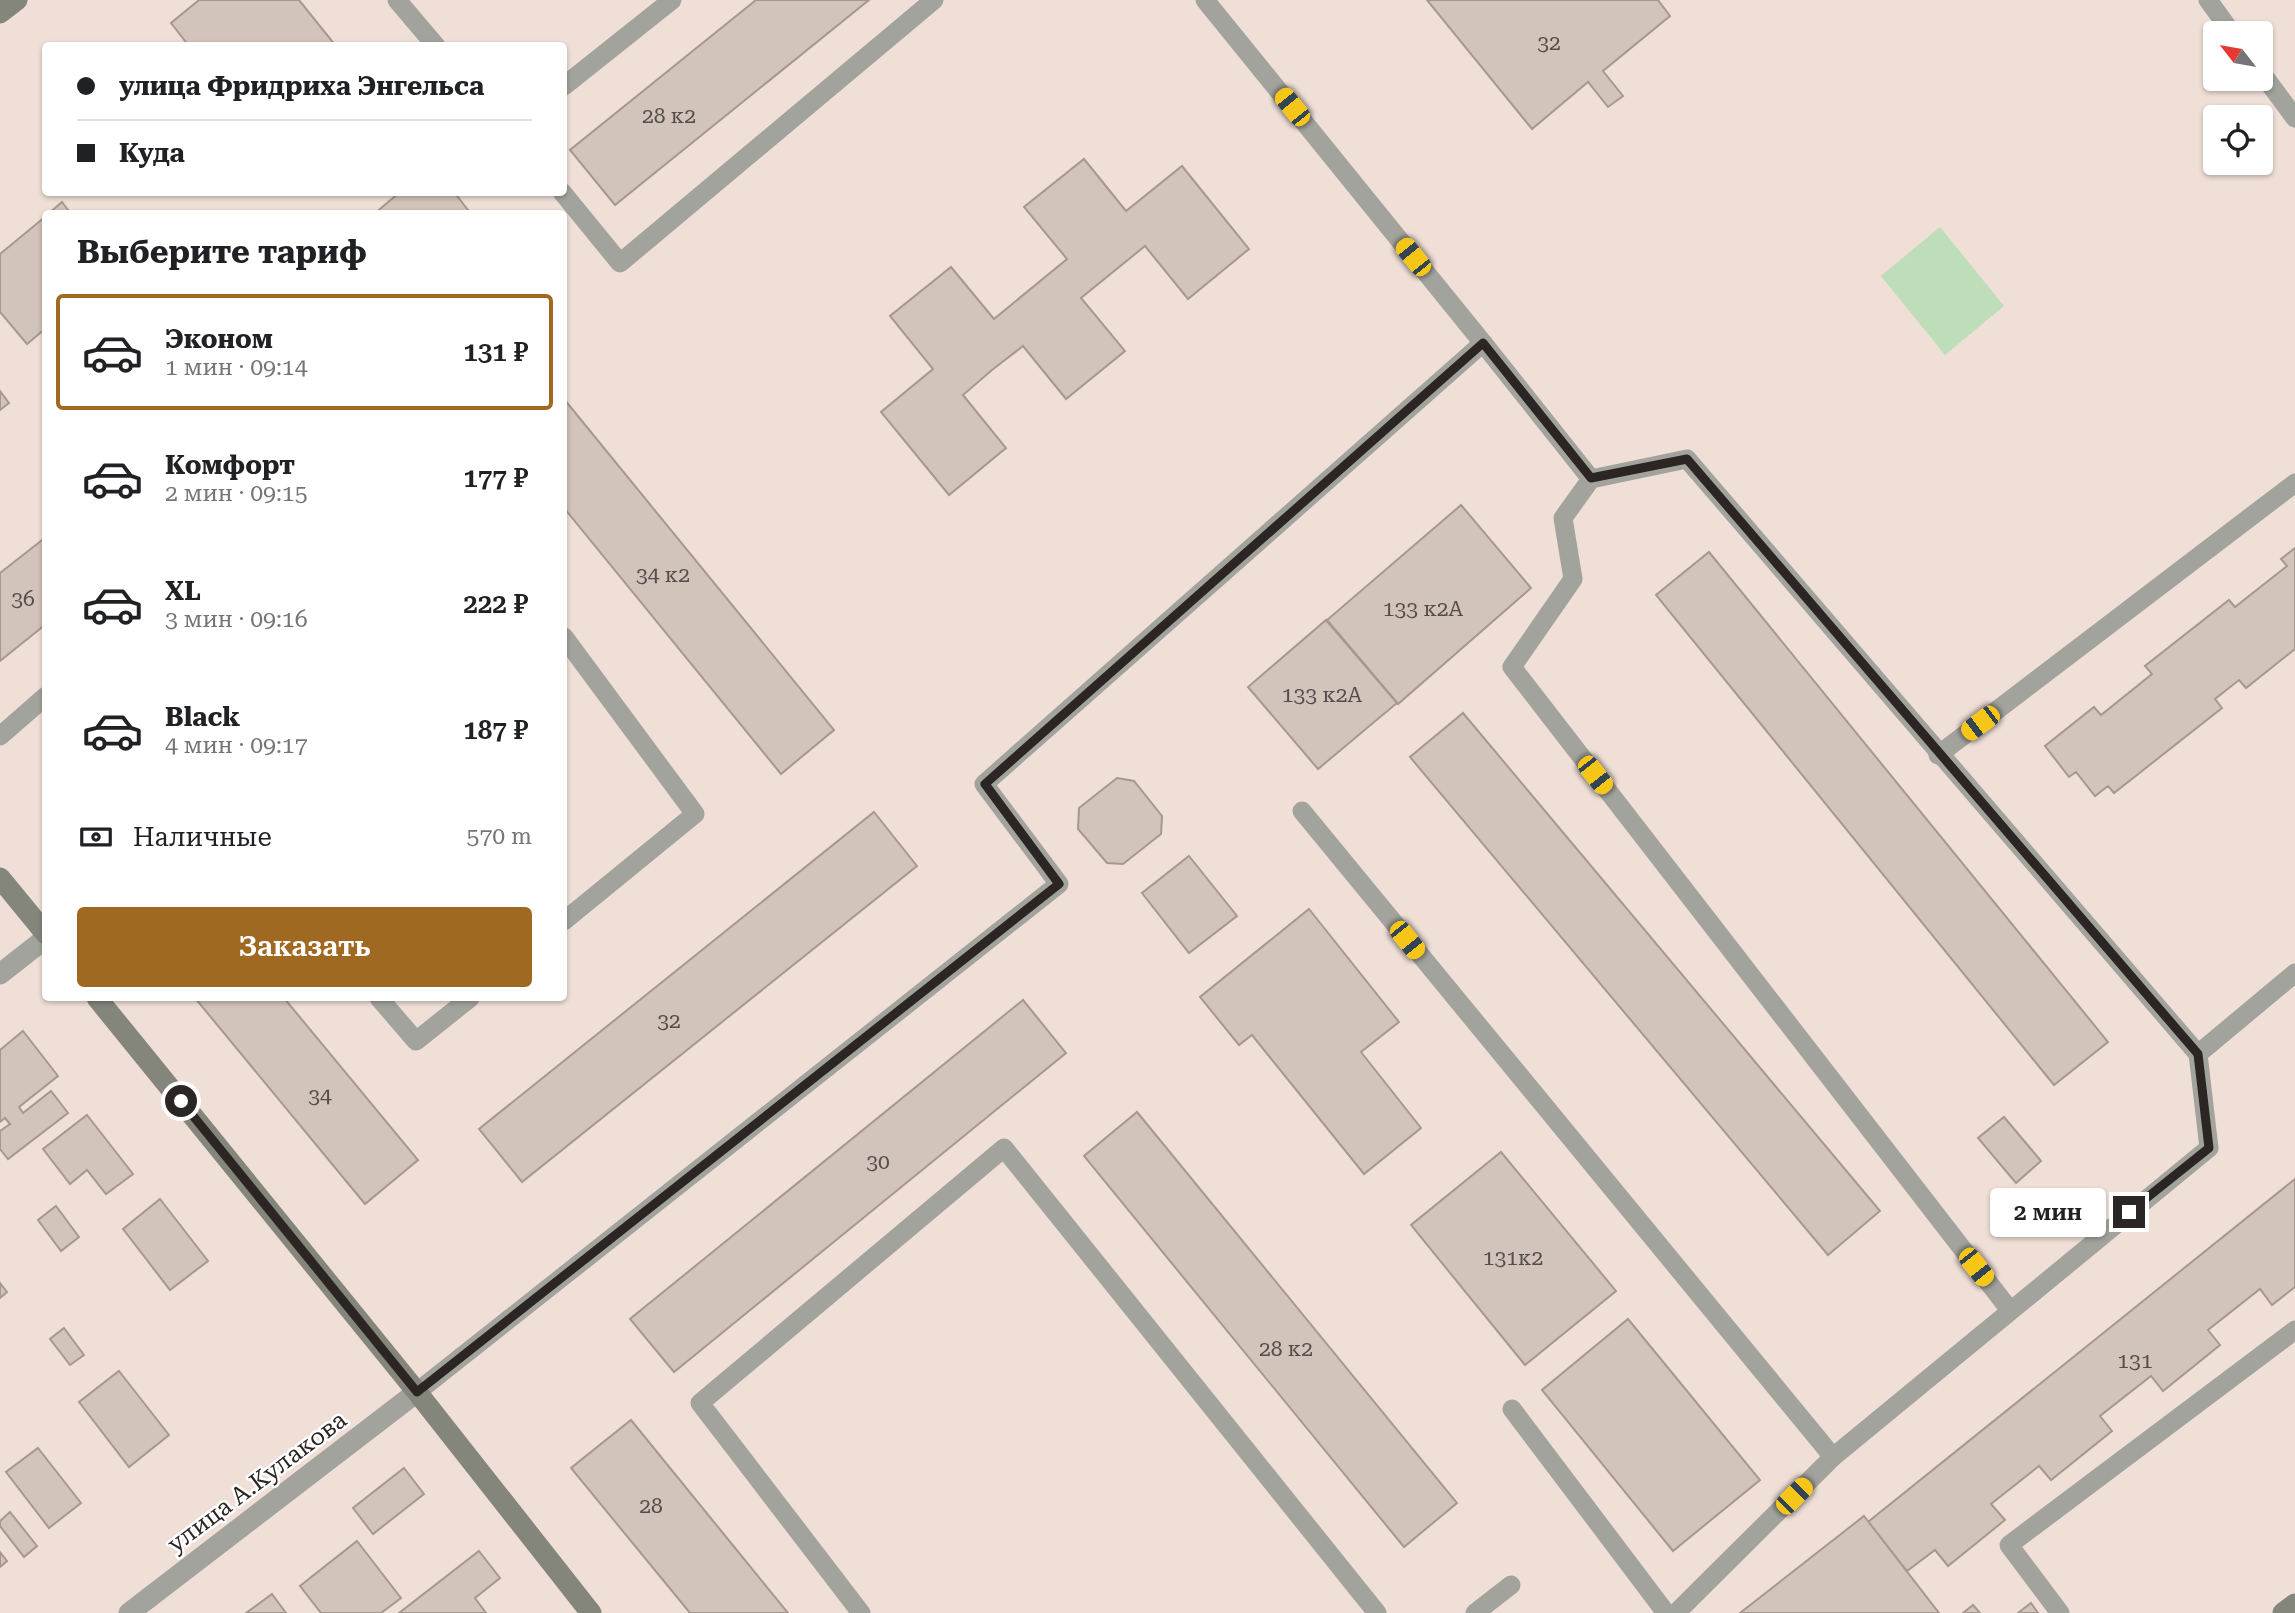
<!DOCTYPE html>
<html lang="ru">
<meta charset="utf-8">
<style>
:root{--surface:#fff;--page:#f2f2f2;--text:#202124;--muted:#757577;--line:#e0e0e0;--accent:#9f6922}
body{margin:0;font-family:"Roboto Serif",serif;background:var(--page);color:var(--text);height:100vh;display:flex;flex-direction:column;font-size:26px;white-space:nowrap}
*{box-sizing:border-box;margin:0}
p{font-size:23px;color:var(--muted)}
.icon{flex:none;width:38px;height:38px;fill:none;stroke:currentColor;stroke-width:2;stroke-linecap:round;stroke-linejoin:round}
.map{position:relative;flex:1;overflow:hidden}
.sheet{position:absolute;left:42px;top:210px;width:525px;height:791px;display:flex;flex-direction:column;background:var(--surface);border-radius:7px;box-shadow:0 2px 5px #0004}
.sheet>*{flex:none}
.banner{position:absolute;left:42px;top:42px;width:525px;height:154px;border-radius:7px;box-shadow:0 2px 5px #0004;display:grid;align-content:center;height:154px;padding:0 35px;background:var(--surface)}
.needle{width:46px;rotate:301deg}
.buttons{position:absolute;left:2203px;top:21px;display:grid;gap:14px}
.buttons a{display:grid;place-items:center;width:70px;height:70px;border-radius:7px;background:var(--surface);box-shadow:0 2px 5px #0004;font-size:35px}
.end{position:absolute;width:32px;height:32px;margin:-16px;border:9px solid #2b2623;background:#fff;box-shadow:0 0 0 4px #fff}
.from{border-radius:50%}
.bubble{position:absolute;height:49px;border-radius:7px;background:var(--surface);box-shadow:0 2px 5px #0004;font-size:23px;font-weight:600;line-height:49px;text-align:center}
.car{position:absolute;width:21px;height:42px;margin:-21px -10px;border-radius:9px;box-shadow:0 0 5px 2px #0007;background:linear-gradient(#f5c518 24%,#345 0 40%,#f5c518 0 76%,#345 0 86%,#f5c518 0)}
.banner b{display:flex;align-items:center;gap:24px;height:66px;font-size:26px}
.banner b+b{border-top:2px solid var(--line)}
.banner i{width:18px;height:18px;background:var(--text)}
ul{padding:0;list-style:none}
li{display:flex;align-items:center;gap:21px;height:116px;margin:0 14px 10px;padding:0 21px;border:4px solid transparent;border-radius:7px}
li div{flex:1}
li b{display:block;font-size:26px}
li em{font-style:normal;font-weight:600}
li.selected{border-color:var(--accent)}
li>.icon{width:63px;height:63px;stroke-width:1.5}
h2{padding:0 35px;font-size:32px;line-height:84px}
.pay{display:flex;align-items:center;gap:18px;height:77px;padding:0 35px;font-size:26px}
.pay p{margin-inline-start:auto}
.action{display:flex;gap:14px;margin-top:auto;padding:14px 35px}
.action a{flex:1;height:80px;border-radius:7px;background:var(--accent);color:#fff;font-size:28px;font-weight:600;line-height:80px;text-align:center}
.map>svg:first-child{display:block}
.green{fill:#bedeb9}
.building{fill:#d2c3bb;stroke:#a69890;stroke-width:2}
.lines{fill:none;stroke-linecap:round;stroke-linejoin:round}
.lane{stroke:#a3a39d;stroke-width:19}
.street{stroke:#a3a39d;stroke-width:21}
.secondary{stroke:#84857b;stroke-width:21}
.route{stroke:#2b2623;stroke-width:9}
.labels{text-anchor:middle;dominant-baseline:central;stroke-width:5;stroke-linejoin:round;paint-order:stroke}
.number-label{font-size:21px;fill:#554d49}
.street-label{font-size:24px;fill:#2b2623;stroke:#fff}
</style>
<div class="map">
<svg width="2295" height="1613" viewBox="0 0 2295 1613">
<rect width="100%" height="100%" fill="#efdfd7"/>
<polygon class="green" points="1940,227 2004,306 1945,355 1881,276"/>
<g class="building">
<polygon points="199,0 299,0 336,46 189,46 171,23"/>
<polygon points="756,0 869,0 615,205 570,150"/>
<polygon points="1427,0 1658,0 1670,16 1603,71 1623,96 1608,107 1588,82 1532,129"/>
<polygon points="1084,159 1126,211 1182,166 1249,249 1188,299 1145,246 1081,298 1125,351 1066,399 1023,346 992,370 963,395 1006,448 949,495 881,412 933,369 890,316 951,267 994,319 1067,259 1024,207"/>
<polygon points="400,192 454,192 471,214 374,214"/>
<polygon points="62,202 71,214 48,214"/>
<polygon points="46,216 46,328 27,344 0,312 0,254"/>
<polygon points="0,391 9,403 0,410"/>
<polygon points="564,399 834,730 781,774 564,508"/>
<polygon points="1461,505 1531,588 1398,704 1327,620"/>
<polygon points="46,537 46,624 0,661 0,573"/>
<polygon points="2295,548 2295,649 2246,688 2239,680 2215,699 2222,708 2114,793 2108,786 2095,796 2076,772 2069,777 2045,746 2094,707 2101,715 2152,674 2145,666 2229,600 2235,607 2287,566 2281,559"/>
<polygon points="1709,552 2108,1042 2054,1085 1656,595"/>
<polygon points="1326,620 1397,703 1318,769 1248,687"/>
<polygon points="1463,713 1880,1211 1828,1255 1410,757"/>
<polygon points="1117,778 1134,781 1162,816 1161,834 1123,864 1107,863 1078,829 1079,808"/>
<polygon points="874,812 917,866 522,1182 479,1129"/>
<polygon points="1189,856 1237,916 1189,953 1142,893"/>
<polygon points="1309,909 1399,1022 1361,1052 1421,1128 1364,1174 1252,1035 1239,1045 1200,997"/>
<polygon points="195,998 284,998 418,1160 365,1204"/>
<polygon points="1023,1000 1066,1053 674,1372 630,1319"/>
<polygon points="23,1031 58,1076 19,1107 23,1113 51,1091 68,1113 8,1159 0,1149 0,1131 10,1124 5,1118 0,1122 0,1050"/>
<polygon points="1137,1112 1457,1503 1404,1547 1084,1156"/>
<polygon points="87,1115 133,1174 106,1194 87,1170 70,1184 43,1149"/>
<polygon points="2004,1117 2041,1161 2016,1183 1978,1138"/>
<polygon points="1501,1152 1616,1291 1525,1365 1411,1225"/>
<polygon points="2295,1179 2295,1287 2272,1305 2260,1289 2208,1330 2220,1345 2163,1391 2151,1376 2100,1416 2112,1431 2051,1480 2039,1466 1991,1504 2005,1520 1948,1566 1935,1550 1907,1571 1868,1522"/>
<polygon points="160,1199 208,1261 170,1290 123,1229"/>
<polygon points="56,1206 79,1237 61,1251 38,1220"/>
<polygon points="0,1283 7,1292 0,1298"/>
<polygon points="1628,1319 1760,1480 1673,1551 1542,1390"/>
<polygon points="64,1328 84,1355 70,1365 50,1339"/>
<polygon points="119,1371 169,1435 129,1467 79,1402"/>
<polygon points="631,1420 731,1543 788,1613 690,1613 571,1468"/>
<polygon points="38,1448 81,1503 49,1528 6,1472"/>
<polygon points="404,1468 424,1494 373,1534 353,1508"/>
<polygon points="10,1512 37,1546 24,1557 0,1526 0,1521"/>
<polygon points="1864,1516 1939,1613 1740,1613"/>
<polygon points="357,1541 401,1598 381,1613 321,1613 300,1586"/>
<polygon points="479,1551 500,1578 475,1598 486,1613 399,1613"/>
<polygon points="0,1552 7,1561 0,1567"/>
<polygon points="272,1594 286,1613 246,1613"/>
<polygon points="2031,1603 2038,1613 2018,1613"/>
<polygon points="1973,1605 1980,1613 1963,1613"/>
</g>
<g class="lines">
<g class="lane">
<polyline points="397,0 436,46"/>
<polyline points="2208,0 2232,33"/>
<polyline points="2261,72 2295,118"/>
<polyline points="564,86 672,0"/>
<polyline points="562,192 620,263 934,0"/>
<polyline points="1483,343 1591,479 1687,459 2198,1054"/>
<polyline points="1591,479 1563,518 1573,579 1512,667 2009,1309"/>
<polyline points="564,637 695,814 564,921"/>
<polyline points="0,736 46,696"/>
<polyline points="1938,755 2295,483"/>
<polyline points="1302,811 1833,1457"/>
<polyline points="379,998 416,1041 470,998"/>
<polyline points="417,1392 1059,884 984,784 1483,343 1205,0"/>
<polyline points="1512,1409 1666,1613"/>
<polyline points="861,1613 700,1403 1004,1148 1377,1613"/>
<polyline points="1475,1613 1511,1585"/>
<polyline points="1676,1613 1833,1457 2209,1148 2198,1054 2295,973"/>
<polyline points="2060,1613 2009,1545 2295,1330"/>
</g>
<g class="street">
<polyline points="0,974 46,938"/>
<polyline points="129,1613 417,1392"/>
</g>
<g class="secondary">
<polyline points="0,13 17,0"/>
<polyline points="0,878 46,934"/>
<polyline points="97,998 417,1392 591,1613"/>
<polyline points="2283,1613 2295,1604"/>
</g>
</g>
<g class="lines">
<polyline class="route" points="181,1101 417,1392 1059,884 985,784 1483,343 1591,478 1687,459 2198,1054 2209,1148 2129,1212"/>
</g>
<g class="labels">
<g class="number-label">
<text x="1549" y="43">32</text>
<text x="669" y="116">28 к2</text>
<text x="663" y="575">34 к2</text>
<text x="23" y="599">36</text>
<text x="1423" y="609">133 к2А</text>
<text x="1322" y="695">133 к2А</text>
<text x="669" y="1021">32</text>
<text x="320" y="1096">34</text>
<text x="878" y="1162">30</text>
<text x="1513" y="1258">131к2</text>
<text x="1286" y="1349">28 к2</text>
<text x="2135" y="1361">131</text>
<text x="651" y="1506">28</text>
</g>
<g class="street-label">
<text transform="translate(257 1482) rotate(-37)">улица А.Кулакова</text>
</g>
</g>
</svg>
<div class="buttons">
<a><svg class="needle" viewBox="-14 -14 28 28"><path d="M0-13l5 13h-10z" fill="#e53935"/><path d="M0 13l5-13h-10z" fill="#757577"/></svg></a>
<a><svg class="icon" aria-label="locate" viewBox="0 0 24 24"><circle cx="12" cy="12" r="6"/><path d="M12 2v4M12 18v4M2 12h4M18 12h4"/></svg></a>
</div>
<i class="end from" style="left:181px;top:1101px"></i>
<i class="end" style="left:2129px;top:1212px"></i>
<div class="bubble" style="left:1990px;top:1188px;width:116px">2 мин</div>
<i class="car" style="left:1292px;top:107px;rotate:321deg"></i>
<i class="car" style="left:1413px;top:257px;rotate:321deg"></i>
<i class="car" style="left:1980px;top:723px;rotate:233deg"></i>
<i class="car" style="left:1595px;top:775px;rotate:142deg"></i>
<i class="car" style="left:1407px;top:940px;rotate:141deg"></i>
<i class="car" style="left:1976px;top:1267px;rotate:142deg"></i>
<i class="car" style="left:1794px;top:1496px;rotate:45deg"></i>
<div class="banner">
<b><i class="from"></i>улица Фридриха Энгельса</b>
<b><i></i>Куда</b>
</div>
<section class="sheet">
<h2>Выберите тариф</h2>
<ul>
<li class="selected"><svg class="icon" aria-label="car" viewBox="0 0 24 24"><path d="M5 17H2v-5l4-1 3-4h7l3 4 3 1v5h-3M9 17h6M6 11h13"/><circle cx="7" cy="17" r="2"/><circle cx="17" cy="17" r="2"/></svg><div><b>Эконом</b><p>1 мин · 09:14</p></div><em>131 ₽</em></li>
<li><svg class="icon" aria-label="car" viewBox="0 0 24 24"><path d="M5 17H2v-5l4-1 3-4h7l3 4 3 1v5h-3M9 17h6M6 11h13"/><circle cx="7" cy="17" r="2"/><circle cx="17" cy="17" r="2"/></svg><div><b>Комфорт</b><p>2 мин · 09:15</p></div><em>177 ₽</em></li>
<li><svg class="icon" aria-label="car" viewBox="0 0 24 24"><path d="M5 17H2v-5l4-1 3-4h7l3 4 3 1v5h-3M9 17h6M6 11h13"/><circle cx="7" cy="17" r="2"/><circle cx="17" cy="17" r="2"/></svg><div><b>XL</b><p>3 мин · 09:16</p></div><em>222 ₽</em></li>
<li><svg class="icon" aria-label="car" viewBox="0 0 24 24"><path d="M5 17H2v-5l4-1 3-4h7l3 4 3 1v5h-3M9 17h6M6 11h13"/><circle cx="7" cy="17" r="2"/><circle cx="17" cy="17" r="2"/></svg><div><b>Black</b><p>4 мин · 09:17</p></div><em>187 ₽</em></li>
</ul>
<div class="pay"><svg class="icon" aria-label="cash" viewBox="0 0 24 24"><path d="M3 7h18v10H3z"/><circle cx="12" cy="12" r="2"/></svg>Наличные<p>570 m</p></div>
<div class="action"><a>Заказать</a></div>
</section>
</div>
